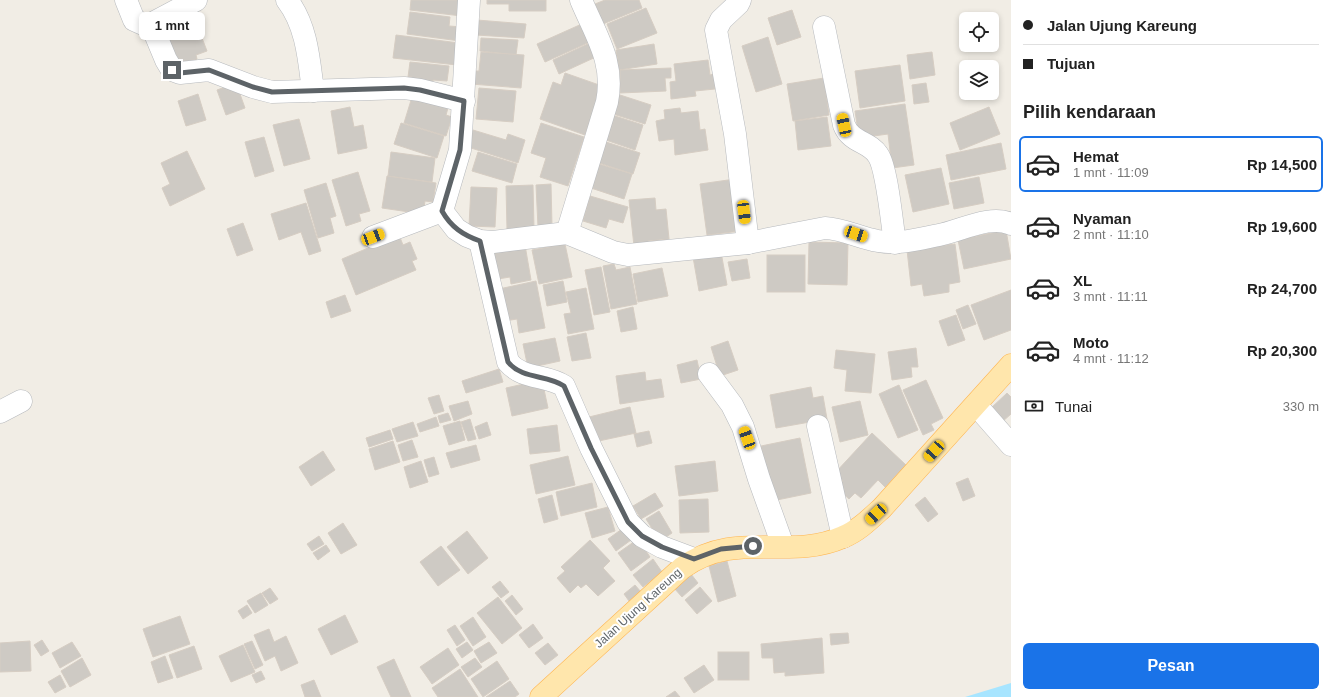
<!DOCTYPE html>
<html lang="id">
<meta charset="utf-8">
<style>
:root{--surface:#fff;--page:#f6f6f6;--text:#222;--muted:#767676;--line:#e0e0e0;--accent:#1a73e8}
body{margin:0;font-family:Helvetica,sans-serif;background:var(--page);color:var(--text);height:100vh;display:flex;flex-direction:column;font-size:15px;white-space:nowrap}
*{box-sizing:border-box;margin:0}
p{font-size:13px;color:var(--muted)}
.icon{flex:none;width:22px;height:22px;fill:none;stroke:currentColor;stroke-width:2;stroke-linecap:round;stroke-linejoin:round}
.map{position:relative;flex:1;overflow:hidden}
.side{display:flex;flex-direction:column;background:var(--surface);width:320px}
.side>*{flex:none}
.top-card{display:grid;align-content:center;height:88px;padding:0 12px;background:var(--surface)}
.controls{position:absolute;left:959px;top:12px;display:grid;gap:8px}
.controls a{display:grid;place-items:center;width:40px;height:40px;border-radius:6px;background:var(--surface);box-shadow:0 2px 6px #0003;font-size:20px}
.end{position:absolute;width:18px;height:18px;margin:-9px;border:5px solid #5d6367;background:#fff;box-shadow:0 0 0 2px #fff}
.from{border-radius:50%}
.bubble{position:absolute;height:28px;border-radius:6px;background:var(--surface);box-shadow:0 2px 6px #0003;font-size:13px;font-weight:800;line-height:28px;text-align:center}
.car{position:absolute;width:12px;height:24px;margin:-12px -6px;border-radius:5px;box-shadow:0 0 3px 1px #0007;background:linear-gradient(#f5c518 24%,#345 0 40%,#f5c518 0 76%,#345 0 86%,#f5c518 0)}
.top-card b{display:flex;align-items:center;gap:14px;height:38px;font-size:15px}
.top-card b+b{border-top:1px solid var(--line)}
.top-card i{width:10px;height:10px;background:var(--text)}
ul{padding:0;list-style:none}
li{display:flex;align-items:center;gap:12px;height:56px;margin:0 8px 6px;padding:0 4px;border:2px solid transparent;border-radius:6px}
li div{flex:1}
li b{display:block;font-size:15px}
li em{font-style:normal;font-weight:800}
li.current{border-color:var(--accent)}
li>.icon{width:36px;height:36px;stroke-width:1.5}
h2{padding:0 12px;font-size:18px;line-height:48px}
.pay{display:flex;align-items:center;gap:10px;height:44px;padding:0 12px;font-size:15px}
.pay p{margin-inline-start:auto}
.primary-button{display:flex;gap:8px;margin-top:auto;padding:8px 12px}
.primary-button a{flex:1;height:46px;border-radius:6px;background:var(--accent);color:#fff;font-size:16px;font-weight:800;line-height:46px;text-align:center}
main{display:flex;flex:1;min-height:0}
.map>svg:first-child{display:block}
.water{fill:#a7e5ff}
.building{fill:#cecac4;stroke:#d6cdc3}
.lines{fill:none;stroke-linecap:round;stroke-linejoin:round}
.minor-casing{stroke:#b6b9bd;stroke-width:23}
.major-casing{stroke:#ffb550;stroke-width:23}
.minor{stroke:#fff;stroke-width:22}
.major{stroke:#ffe6ac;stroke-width:22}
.route{stroke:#5d6367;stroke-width:5}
.labels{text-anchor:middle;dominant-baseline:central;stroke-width:4;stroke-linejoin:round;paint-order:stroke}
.street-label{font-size:12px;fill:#5d6367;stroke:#fff}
</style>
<main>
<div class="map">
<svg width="1011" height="697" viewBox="0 0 1011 697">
<rect width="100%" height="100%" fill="#f1ede5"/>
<polygon class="water" points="1011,683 1011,697 965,697"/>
<g class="building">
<polygon points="411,0 464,0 462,16 410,10"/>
<polygon points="487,0 546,0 546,11 509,11 509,4 487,4"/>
<polygon points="605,0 639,0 642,8 603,24 595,4"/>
<polygon points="646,8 657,33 617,49 607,24"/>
<polygon points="792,10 801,37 777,45 768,18"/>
<polygon points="410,12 450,17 449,26 462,27 460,41 407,34"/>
<polygon points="477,20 526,24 524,38 476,35"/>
<polygon points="584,23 592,41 545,62 537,44"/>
<polygon points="197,25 207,51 196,55 197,59 174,67 163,38"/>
<polygon points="396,35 459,43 457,65 393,58"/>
<polygon points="768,37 782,84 756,92 742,46"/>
<polygon points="481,38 518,40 516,55 480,51"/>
<polygon points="592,42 598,56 559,74 553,60"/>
<polygon points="654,44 657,64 619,70 616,50"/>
<polygon points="481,52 524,55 521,88 471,84 472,71 479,71"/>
<polygon points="932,52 935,75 910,79 907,55"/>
<polygon points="708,60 710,75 714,74 715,89 695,91 696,96 671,99 670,82 676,81 674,64"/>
<polygon points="410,62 449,66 447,81 433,80 432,87 411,84 412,77 408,77"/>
<polygon points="900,65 905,101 860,108 855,71"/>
<polygon points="671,68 671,78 665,78 666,91 620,93 620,70"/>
<polygon points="565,73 602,86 585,135 540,119 553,82 561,85"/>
<polygon points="824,78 829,115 793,121 787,84"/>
<polygon points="236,83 245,108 226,115 217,90"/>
<polygon points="926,83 929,102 914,104 912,85"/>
<polygon points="479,88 516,91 513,122 476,119"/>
<polygon points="198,94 206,120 186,126 178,101"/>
<polygon points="617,94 651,105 645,124 610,113"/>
<polygon points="412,97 448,108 446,115 452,117 446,136 404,123"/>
<polygon points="905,104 914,165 892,168 888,134 859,138 855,111"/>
<polygon points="350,107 354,127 363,125 367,148 338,154 331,111"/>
<polygon points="989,107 1000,134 960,150 950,123"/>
<polygon points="680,108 681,113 698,111 700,130 705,129 708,150 675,155 674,139 659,141 656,121 665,119 664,110"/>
<polygon points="612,115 643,125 635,150 603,139"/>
<polygon points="827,117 831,146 798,150 795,121"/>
<polygon points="299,119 310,159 284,166 273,125"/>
<polygon points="401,123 444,136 437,158 394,144"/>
<polygon points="541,123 584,137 568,186 540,177 546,158 531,153"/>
<polygon points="473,130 506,140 508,134 525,140 518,163 468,147"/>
<polygon points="264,137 274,171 255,177 245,142"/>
<polygon points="603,141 640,153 633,174 596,162"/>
<polygon points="1001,143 1006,169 951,180 946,155"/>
<polygon points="187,151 205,189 170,206 162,188 170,184 161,163"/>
<polygon points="391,152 435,158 432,182 388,176"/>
<polygon points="478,152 517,164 512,183 472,171"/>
<polygon points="599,164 632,174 624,199 591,188"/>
<polygon points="941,168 949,204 913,212 905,175"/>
<polygon points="358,172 370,211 359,214 361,221 346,226 332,180"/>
<polygon points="387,176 436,183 433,202 425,201 423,214 382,208"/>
<polygon points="979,177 984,203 954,209 949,183"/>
<polygon points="735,179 741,231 707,235 700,184"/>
<polygon points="326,183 336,216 330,218 334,233 318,238 304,190"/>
<polygon points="551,184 552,226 538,227 536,185"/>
<polygon points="533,185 534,229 507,230 506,186"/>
<polygon points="471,187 497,188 495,227 469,226"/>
<polygon points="590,196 628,207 623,223 609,219 606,228 583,221"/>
<polygon points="655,198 656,210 666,209 669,239 648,241 649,245 634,246 629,200"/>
<polygon points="306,203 321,251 309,255 301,232 279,240 271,214"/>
<polygon points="243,223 253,250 237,256 227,229"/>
<polygon points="1006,230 1011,259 964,269 958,240"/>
<polygon points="399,235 403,245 410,242 417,259 412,261 416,270 356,295 342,259"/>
<polygon points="809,242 848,243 847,285 808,284"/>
<polygon points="565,244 572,277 539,284 532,250"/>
<polygon points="955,244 960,282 949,284 949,292 924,296 922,284 911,286 907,250"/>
<polygon points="525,245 531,280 511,284 510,277 498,279 493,251"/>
<polygon points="721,252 727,285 699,291 693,257"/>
<rect x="767" y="255" width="38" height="37"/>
<polygon points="747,259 750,278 732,281 728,262"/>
<polygon points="614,264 616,270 630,267 637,304 611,309 603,266"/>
<polygon points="601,267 610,312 594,315 585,270"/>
<polygon points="662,268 668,296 638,302 633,274"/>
<polygon points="536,281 545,328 519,333 517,319 505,321 499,289"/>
<polygon points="563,281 567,302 547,306 543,285"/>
<polygon points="586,288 594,329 568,334 564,314 571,313 566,292"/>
<polygon points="1011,290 1011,330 984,340 971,305"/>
<polygon points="345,295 351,311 331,318 326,302"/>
<polygon points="968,305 976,324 963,329 956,310"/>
<polygon points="633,307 637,329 621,332 617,311"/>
<polygon points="956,315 965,340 948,346 939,321"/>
<polygon points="586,333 591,358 572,361 567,337"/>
<polygon points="555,338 560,361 528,368 523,344"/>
<polygon points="728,341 738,370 720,376 711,347"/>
<polygon points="916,348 918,367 911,367 912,377 892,380 888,352"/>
<polygon points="836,350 875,354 871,393 845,391 847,370 834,368"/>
<polygon points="697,360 701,379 681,383 677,365"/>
<polygon points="499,369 503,382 466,393 462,381"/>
<polygon points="645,372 646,381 661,379 664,397 620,404 616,376"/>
<polygon points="542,380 548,408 512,416 506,388"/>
<polygon points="926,380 943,418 931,424 934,430 923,435 903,390"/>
<polygon points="899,385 918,430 898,438 879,394"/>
<polygon points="811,387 813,398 823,396 827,419 776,428 770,395"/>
<polygon points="1007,393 1011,397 1011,414 1002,422 990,409"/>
<polygon points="439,395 444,411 434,414 428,398"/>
<polygon points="468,401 472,414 454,421 449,406"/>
<polygon points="860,401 868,435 840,442 832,407"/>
<polygon points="630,407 636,433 594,442 589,417"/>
<polygon points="448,413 451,420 440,423 438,416"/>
<polygon points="436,417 439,426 420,432 417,424"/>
<polygon points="470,419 476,439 468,441 461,422"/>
<polygon points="460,421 465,440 449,445 443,426"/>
<polygon points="413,422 418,436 397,442 392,429"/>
<polygon points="487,422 491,435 479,439 475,427"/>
<polygon points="557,425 560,451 530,454 527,429"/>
<polygon points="390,430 393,439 369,447 366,438"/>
<polygon points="649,431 652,443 637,447 634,434"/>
<polygon points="872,433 906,465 885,487 878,480 861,498 855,493 849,499 837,488 843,481 835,473"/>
<polygon points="800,438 811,493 772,501 761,446"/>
<polygon points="412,440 418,457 403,461 398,445"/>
<polygon points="393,441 400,462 375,470 369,449"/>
<polygon points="476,445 480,460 451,468 446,453"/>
<polygon points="323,451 335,470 311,486 299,467"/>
<polygon points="568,456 575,485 536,494 530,465"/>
<polygon points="434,457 439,474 429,477 424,460"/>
<polygon points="421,461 428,482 410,488 404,467"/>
<polygon points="715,461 718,491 679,496 675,466"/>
<polygon points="968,478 975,496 963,501 956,483"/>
<polygon points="592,483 597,507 561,516 556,492"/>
<polygon points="655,493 663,506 641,519 633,506"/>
<polygon points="552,495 558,519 544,523 538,499"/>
<polygon points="925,497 938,514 928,522 915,505"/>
<polygon points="708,499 709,532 680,533 679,500"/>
<polygon points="608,507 615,531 592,538 585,513"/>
<polygon points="659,511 672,533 660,541 646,519"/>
<polygon points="343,523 357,545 341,554 328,533"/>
<polygon points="622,529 631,540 616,551 608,539"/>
<polygon points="467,531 488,558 468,574 447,547"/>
<polygon points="319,536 324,544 312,551 307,544"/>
<polygon points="638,539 650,557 631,571 618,553"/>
<polygon points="590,540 610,561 603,568 615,581 598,596 586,584 581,588 578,585 570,593 557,578 565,571 561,567"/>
<polygon points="326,545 330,551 318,560 313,553"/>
<polygon points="441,546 460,570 438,586 420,562"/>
<polygon points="653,559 662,572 643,587 633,575"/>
<polygon points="727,561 736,596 718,602 709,566"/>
<polygon points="691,574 698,583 682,597 674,588"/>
<polygon points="500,581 509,592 501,598 492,587"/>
<polygon points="635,585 641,592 629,601 624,594"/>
<polygon points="700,587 712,601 697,614 685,600"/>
<polygon points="270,588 278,599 270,604 262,593"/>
<polygon points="261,593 268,605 255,613 247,601"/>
<polygon points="512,595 523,609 516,615 505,601"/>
<polygon points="498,597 522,628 502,644 477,613"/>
<polygon points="247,605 252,613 243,619 238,611"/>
<polygon points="345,615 358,642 331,655 318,629"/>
<polygon points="180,616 190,644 153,657 143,629"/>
<polygon points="473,617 486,637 473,646 460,626"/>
<polygon points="533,624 543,638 529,648 519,635"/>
<polygon points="455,625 465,640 457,646 447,630"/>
<polygon points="269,629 274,642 286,636 298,663 281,671 275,656 265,661 254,635"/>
<polygon points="848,633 849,643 831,645 830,634"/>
<polygon points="822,638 824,673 785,676 785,672 774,673 773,658 762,658 761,644"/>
<polygon points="42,640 49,651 41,656 34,645"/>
<polygon points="30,641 31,671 0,672 0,643"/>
<polygon points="252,641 263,665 255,669 244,644"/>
<polygon points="72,642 81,656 60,668 52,653"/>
<polygon points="467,642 473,650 462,658 456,649"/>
<polygon points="489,642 497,653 481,663 474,651"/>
<polygon points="548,643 558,655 545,665 535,653"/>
<polygon points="243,645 255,672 231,682 219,656"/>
<polygon points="194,646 202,669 177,678 169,655"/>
<polygon points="448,648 459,665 432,684 420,667"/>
<rect x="718" y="652" width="31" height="28"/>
<polygon points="165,656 173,678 158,683 151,662"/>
<polygon points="82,658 91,675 70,687 61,671"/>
<polygon points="475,658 482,667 468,677 461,667"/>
<polygon points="394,659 411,697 391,697 377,667"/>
<polygon points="497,661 509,679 483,697 471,679"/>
<polygon points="704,665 714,680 694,693 684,678"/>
<polygon points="460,669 478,697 438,697 432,688"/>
<polygon points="261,671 265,679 256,683 252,675"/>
<polygon points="60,675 66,687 55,693 48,682"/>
<polygon points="314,680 321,697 305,697 301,685"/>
<polygon points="510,681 519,694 515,697 486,697"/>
<polygon points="675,691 680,697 666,697"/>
</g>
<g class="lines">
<defs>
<g id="minor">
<polyline points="126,0 134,20 143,24 151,24 166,60 172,70 180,73 209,70 253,87 272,92 404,88 420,90 464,101"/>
<path d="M287 0C307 26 309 60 313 91"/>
<path d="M469 0 460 150 442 211 456 229 467 236 480 241 493 242 567 233 613 252 628 255 748 243 825 228C844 229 860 238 878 241 899 245 919 239 939 235 960 231 991 214 1011 224"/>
<polyline points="740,0 738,4 721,20 716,30 735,134 748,243"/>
<polyline points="151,24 196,0"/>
<path d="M824 27 844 125C851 143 869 141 878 155 887 168 892 224 895 243"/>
<path d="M567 233 607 102C615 62 596 36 581 0"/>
<polyline points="373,237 442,211"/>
<path d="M480 241 508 362C523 380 546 374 564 386L591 448 628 522 642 536 662 547 694 559"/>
<polyline points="709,374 732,405 743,427 759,479 783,546"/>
<polyline points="976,405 1011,445"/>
<polyline points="0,412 21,401"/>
<polyline points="818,426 843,537"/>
</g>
<path id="major" d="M541 697 682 568C736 529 789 561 843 537 858 531 870 519 882 508L1011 365"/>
</defs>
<use href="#minor" class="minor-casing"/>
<use href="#major" class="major-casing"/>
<use href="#minor" class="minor"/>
<use href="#major" class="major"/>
</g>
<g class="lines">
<path class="route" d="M172 70 180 73 209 70 253 87 272 92 404 88 420 90 464 101 460 150 442 211C451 227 463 235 480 241L508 362C523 380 546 374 564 386L591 448 628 522 642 536 662 547 694 559 721 549 753 546"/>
</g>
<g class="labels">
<g class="street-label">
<text transform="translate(638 608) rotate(-42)">Jalan Ujung Kareung</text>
</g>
</g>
</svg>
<div class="controls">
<a><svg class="icon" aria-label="locate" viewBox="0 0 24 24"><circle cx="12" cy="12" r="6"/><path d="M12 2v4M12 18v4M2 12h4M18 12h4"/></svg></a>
<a><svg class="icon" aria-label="layers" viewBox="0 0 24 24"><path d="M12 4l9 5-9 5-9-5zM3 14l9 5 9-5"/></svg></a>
</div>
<i class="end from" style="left:753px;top:546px"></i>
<i class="end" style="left:172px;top:70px"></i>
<div class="bubble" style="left:139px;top:12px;width:66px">1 mnt</div>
<i class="car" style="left:844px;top:125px;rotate:348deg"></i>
<i class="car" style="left:744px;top:212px;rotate:173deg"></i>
<i class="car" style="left:856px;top:234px;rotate:109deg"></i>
<i class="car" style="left:373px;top:237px;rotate:69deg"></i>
<i class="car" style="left:747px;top:438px;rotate:340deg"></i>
<i class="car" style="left:934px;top:451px;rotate:222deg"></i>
<i class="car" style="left:876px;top:514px;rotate:227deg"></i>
</div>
<section class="side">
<div class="top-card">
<b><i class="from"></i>Jalan Ujung Kareung</b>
<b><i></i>Tujuan</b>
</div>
<h2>Pilih kendaraan</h2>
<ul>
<li class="current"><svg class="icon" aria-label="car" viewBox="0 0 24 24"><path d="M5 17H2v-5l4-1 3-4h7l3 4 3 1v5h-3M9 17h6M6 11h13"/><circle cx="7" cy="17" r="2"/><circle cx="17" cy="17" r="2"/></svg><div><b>Hemat</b><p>1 mnt · 11:09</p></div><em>Rp 14,500</em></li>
<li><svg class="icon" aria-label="car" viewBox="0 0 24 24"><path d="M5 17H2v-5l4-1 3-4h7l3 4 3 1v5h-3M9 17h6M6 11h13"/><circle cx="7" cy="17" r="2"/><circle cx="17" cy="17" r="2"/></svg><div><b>Nyaman</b><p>2 mnt · 11:10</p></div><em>Rp 19,600</em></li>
<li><svg class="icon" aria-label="car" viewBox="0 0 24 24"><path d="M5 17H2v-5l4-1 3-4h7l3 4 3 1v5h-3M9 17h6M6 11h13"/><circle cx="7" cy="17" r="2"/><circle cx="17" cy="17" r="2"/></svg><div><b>XL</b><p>3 mnt · 11:11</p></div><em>Rp 24,700</em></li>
<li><svg class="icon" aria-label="car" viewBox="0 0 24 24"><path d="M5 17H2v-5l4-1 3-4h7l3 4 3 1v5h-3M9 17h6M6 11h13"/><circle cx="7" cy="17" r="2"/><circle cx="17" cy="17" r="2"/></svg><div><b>Moto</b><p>4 mnt · 11:12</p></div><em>Rp 20,300</em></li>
</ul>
<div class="pay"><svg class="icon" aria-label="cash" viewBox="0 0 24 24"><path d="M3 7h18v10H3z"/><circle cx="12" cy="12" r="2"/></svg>Tunai<p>330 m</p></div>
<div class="primary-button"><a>Pesan</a></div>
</section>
</main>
